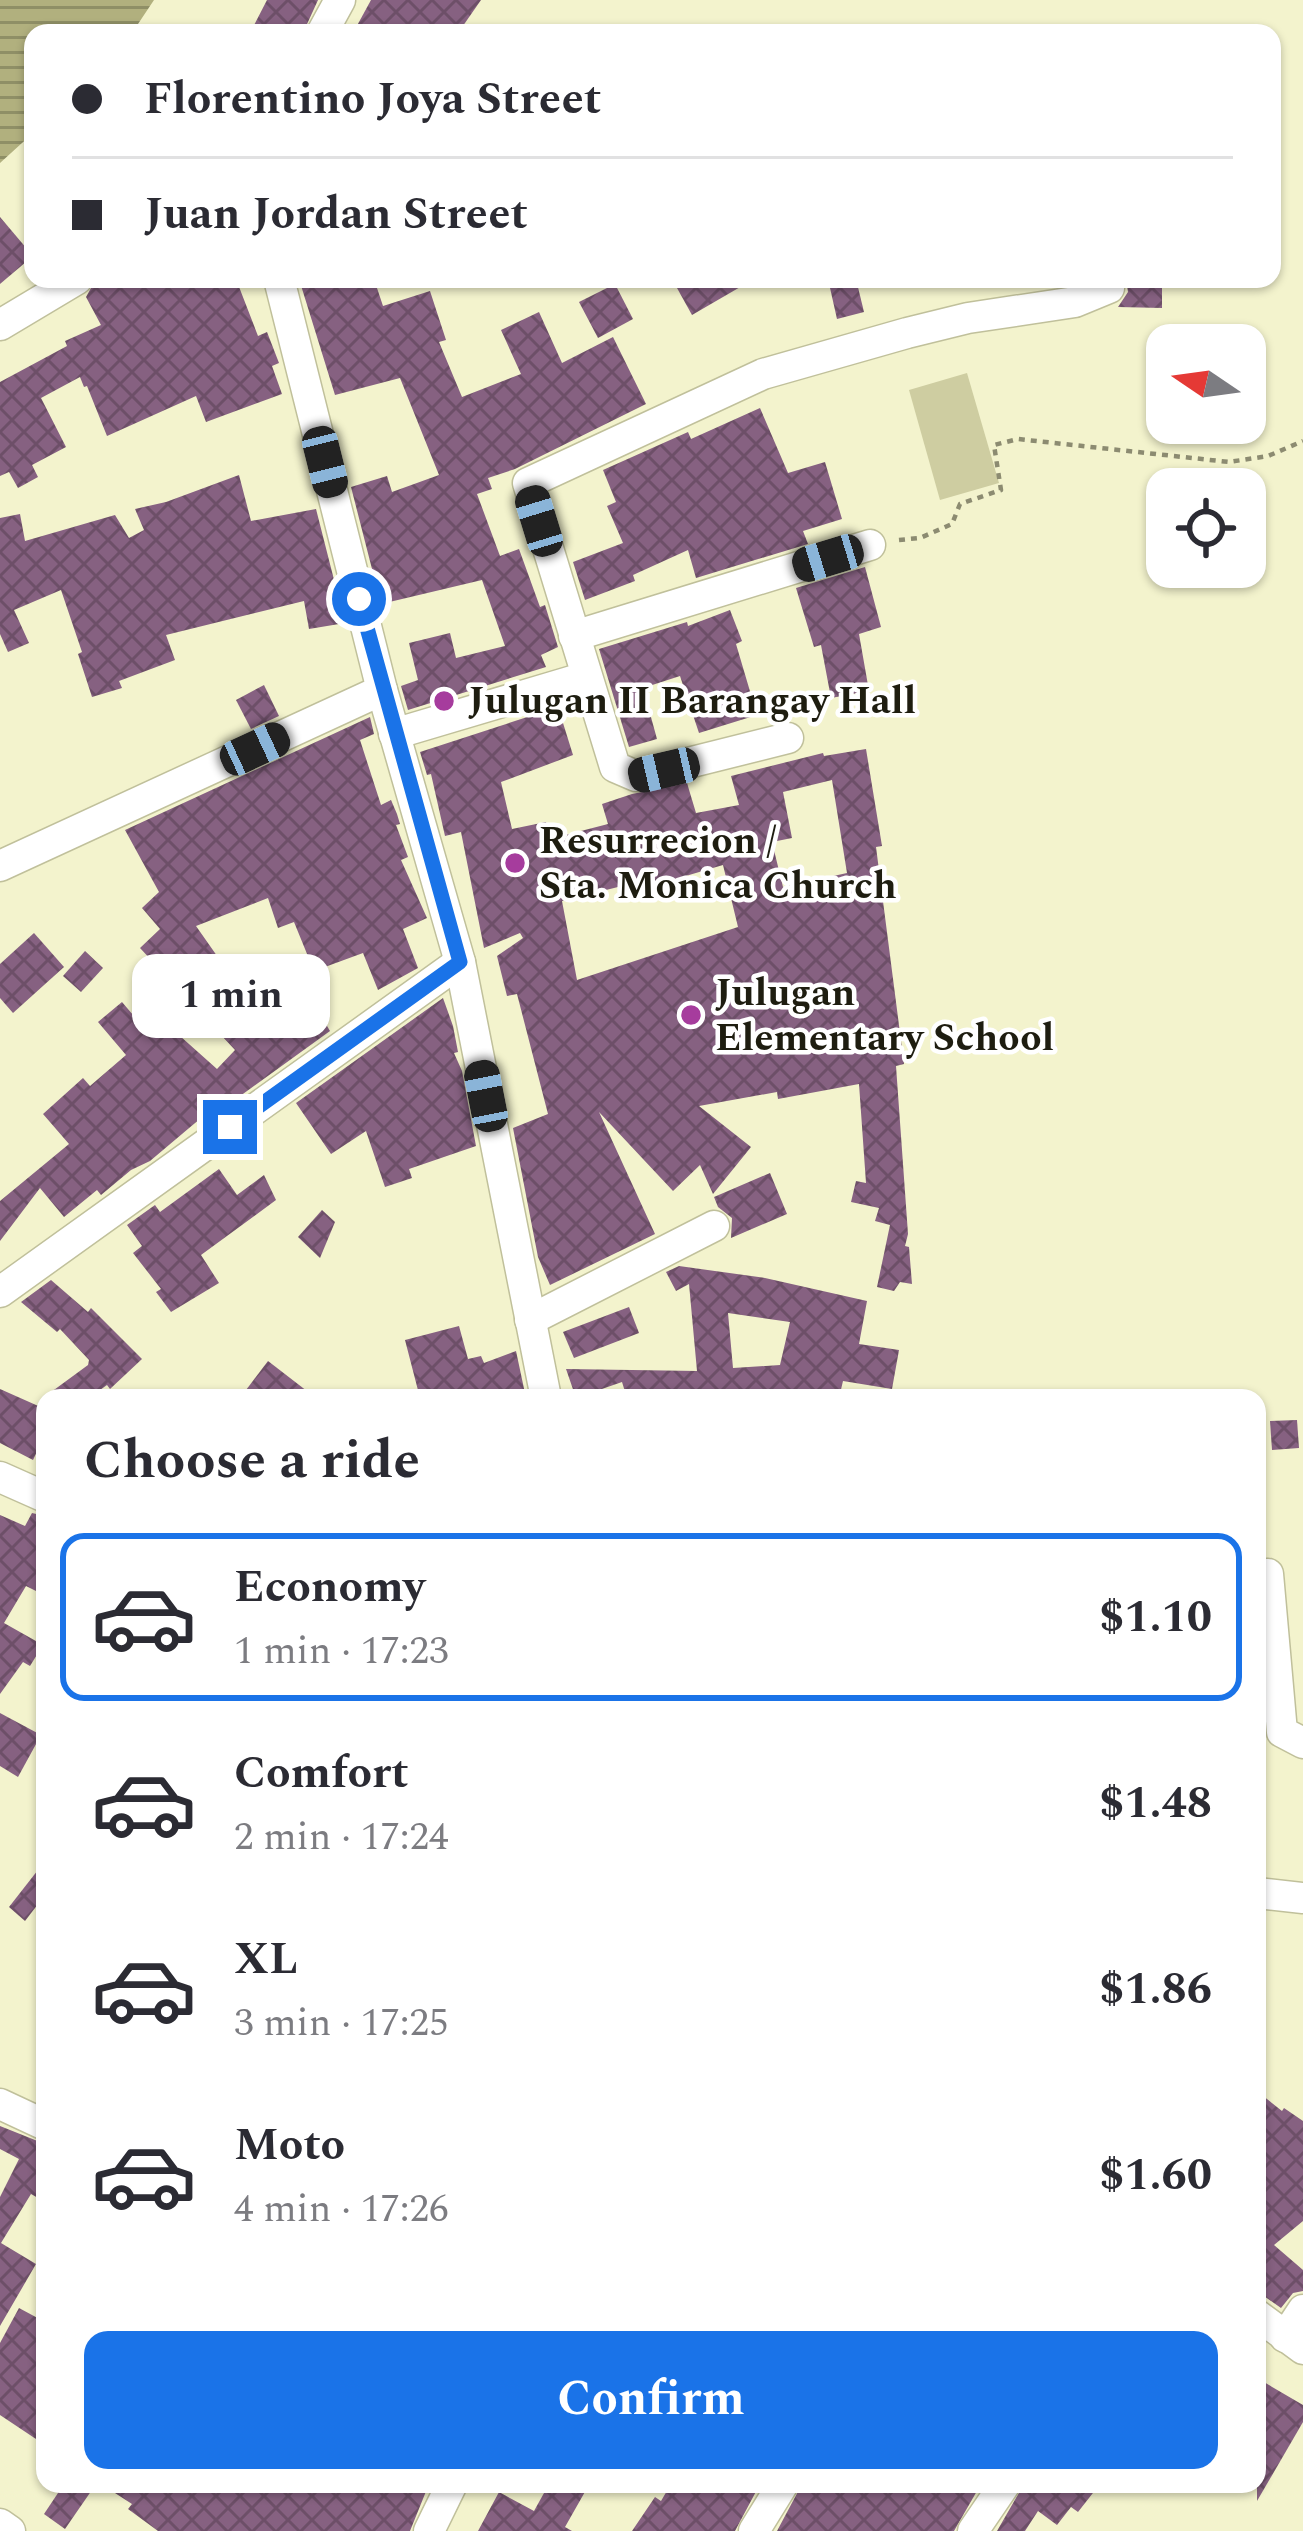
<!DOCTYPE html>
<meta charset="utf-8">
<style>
:root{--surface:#fff;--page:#f2f2f3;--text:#2b2b33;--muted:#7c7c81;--line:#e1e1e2;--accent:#1a73e8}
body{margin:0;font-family:Spectral,serif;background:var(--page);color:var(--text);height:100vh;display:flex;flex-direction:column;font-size:45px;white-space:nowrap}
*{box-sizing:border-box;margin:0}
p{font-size:39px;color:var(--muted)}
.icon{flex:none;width:66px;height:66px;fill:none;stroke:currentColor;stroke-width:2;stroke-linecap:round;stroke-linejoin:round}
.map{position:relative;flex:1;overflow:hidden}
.panel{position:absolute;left:36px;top:1389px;width:1230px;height:1104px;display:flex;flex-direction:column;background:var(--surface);border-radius:24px;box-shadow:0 3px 9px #0004}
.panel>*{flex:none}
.hud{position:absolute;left:24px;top:24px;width:1257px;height:264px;border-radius:24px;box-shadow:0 3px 9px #0004;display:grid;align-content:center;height:264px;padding:0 48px;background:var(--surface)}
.needle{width:78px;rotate:283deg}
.tools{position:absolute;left:1146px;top:324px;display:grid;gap:24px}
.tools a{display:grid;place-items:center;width:120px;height:120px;border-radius:24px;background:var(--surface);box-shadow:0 3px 9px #0004;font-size:60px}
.end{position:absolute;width:54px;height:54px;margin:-27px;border:15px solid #1a73e8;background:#fff;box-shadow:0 0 0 6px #fff}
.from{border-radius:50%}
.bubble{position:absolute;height:84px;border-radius:24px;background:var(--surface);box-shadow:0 3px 9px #0004;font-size:39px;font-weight:700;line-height:84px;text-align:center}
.car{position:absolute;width:36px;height:72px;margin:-36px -18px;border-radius:15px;box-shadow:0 0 9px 3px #0007;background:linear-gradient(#222 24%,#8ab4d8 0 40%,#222 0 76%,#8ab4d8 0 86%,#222 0)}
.hud b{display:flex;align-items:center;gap:42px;height:114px;font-size:45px}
.hud b+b{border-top:3px solid var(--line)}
.hud i{width:30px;height:30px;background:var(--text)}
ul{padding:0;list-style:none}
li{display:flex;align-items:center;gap:36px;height:168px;margin:0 24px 18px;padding:0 24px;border:6px solid transparent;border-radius:24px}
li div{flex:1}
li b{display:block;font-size:45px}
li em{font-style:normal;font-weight:700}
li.on{border-color:var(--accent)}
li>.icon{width:108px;height:108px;stroke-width:1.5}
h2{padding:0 48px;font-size:54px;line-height:144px}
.primary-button{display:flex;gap:24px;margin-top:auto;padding:24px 48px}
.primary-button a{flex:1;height:138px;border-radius:24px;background:var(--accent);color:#fff;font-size:48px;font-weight:700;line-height:138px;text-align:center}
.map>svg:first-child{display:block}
.garden{fill:#cecda1}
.water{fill:url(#water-rules)}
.building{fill:url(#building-cross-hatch);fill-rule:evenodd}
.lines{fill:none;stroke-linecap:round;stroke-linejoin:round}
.minor-casing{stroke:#c0c09b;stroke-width:33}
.path{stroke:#8c8b71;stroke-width:4.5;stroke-dasharray:6 6;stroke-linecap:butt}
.minor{stroke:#fff;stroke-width:30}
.route{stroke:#1a73e8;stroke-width:15}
.poi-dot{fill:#a63c9d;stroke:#fff;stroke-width:4.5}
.labels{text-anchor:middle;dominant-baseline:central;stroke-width:9;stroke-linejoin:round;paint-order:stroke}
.poi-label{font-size:39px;font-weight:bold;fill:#1e1d10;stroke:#fff;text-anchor:start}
</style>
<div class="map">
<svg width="1303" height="2531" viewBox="0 0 1303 2531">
<defs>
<pattern id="water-rules" width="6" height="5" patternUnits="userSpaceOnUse" patternTransform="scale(3)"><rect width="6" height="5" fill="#b1b07e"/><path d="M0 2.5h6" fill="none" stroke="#8f8f66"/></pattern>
<pattern id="building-cross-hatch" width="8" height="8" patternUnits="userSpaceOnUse" patternTransform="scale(3)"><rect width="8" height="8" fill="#866181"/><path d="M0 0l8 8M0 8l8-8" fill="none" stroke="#6d4f68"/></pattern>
</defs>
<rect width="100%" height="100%" fill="#f3f3cd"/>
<polygon class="garden" points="967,373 999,483 940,500 909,390"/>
<polygon class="water" points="0,0 154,0 132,33 33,33 33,133 0,163"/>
<g class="building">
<polygon points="267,0 318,0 303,33 250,33"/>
<polygon points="371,0 481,0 458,33 353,33"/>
<polygon points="0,217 33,256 0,284"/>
<polygon points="96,279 174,279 177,285 194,279 236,279 258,336 267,332 279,363 272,366 282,394 206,422 196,396 107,436 87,386 84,387 80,377 41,398 66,447 32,465 38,477 18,488 9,472 0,476 0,382 67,346 65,341 101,325 86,297"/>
<polygon points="299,279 374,279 383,306 430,291 446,340 439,342 462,397 521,374 501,330 539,312 562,363 613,337 646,404 515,469 488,478 492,489 477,494 500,556 519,549 540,607 545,605 558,647 541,655 546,667 408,710 401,686 418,680 409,643 450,633 456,658 505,646 482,580 381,604 351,487 387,476 392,492 439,475 400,378 335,395"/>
<polygon points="672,279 754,279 692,315"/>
<polygon points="828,279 856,279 864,312 837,319"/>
<polygon points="1126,279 1162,280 1162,308 1118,307 1128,292"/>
<polygon points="615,284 633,319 598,338 579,302"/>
<polygon points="760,408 788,473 825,462 842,519 803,531 808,544 696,578 688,550 633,575 635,581 585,600 573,562 623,543 607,506 616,502 603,470 688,432 691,439"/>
<polygon points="239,475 251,521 316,509 345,623 309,629 304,601 166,635 175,660 119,681 122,688 92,697 78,654 82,652 61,590 14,610 29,643 8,652 0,634 0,518 20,514 25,541 115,515 129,538 144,530 135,509 166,502"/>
<polygon points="865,567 881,627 859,634 869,691 831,698 821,645 814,647 796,588"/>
<polygon points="730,610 742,641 736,644 757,715 699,733 680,676 643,688 657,739 629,747 599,649 687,622 688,626"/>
<polygon points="264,685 279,716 251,729 236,700"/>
<path d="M558 707 573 755 501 782 512 829 546 822 550 839 608 824 602 804 632 794 687 783 696 813 739 805 731 776 823 753 824 756 866 749 882 846 876 847 904 1064 896 1066 908 1234 905 1246 909 1247 912 1284 900 1282 894 1291 877 1287 890 1225 875 1221 879 1208 851 1202 856 1181 866 1183 859 1084 778 1099 777 1092 699 1106 751 1147 713 1194 700 1165 673 1191 599 1112 655 1234 550 1285 538 1257 513 1128 548 1114 517 994 507 996 497 956 523 938 520 933 484 948 461 832 445 836 431 774 427 775 420 752ZM832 780 847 873 783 887 772 842 792 838 783 792ZM723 865 738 927 577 980 562 901 626 885 628 893Z"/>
<polygon points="370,717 374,734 360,740 381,805 391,800 397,814 400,824 396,825 408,857 401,860 427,918 403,929 418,968 378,990 363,953 314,971 294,922 278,928 268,898 196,926 255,1010 301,982 330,1031 218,1112 214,1107 150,1161 131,1170 101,1195 97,1190 64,1217 40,1188 0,1241 0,1201 69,1144 43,1114 83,1078 90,1086 126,1055 98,1022 122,1002 139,1022 152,1011 217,1069 235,1050 140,948 160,929 142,908 159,892 125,830"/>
<polygon points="34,933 64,967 13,1013 0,998 0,964"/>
<polygon points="85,951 103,968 81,992 63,976"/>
<polygon points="443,998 453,1026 458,1052 454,1053 462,1071 476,1146 409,1169 412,1178 385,1187 366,1131 331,1154 296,1103"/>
<polygon points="219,1169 237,1195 264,1175 276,1200 201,1255 219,1283 171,1312 156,1292 161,1289 133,1253 142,1246 127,1225 155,1205 160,1212"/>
<polygon points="770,1173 787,1214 731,1238 732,1218 718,1207 714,1197"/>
<polygon points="322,1210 335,1222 320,1258 298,1237"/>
<path d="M679 1266 765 1278 867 1301 859 1344 899 1350 892 1389 843 1381 839 1398H627L622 1382 576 1398 566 1369 697 1371 689 1284 676 1291 666 1272ZM728 1313 790 1322 780 1365 733 1368Z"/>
<polygon points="51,1280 88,1312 91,1308 142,1359 110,1389 107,1385 89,1398 43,1398 88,1365 89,1360 60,1329 57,1332 21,1302"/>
<polygon points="629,1307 639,1333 574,1358 563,1332"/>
<polygon points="459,1326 468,1359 481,1356 484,1363 516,1351 526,1398 420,1398 405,1340"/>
<polygon points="268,1361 316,1398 240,1398"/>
<polygon points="0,1389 45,1409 45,1435 33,1460 0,1443"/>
<polygon points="1297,1420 1299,1448 1272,1450 1270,1421"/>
<polygon points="32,1513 45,1516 45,1573 36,1591 26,1586 4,1623 43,1645 30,1666 23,1662 0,1694 0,1515 25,1526"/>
<polygon points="0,1713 41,1735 18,1777 0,1766"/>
<polygon points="45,1861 45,1895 25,1921 9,1907"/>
<polygon points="1257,2091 1282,2111 1284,2108 1303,2121 1303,2221 1274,2245 1303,2270 1303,2291 1293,2293 1281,2308 1257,2291"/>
<polygon points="0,2126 45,2144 45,2202 31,2194 1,2243 36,2264 0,2326 0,2197 19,2159 0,2149"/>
<polygon points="19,2308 45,2322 45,2445 0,2415 0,2343"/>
<polygon points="1257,2378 1303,2405 1303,2422 1257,2501"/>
<polygon points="64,2484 96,2484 65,2529 44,2514"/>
<polygon points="101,2484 429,2484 410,2531 158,2531 128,2509 132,2504"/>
<polygon points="549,2484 575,2484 586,2490 565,2527 572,2531 478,2531 499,2492 534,2511"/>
<polygon points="671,2484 760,2484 735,2531 632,2531 655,2497 661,2501"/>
<polygon points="802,2484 981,2484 954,2531 777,2531"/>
<polygon points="1024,2484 1100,2484 1078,2512 1071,2507 1057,2525 1038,2511 1025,2531 997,2531"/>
</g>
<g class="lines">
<defs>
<g id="minor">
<polyline points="322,33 340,0"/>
<polyline points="279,279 382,690 460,962 546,1398"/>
<polyline points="0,325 77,279"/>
<polyline points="574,636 870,545"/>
<polyline points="394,734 586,677"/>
<polyline points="788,738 636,776 615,767 528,483 763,374 907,333 968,318 1075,302 1109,288"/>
<polyline points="0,866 382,690"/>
<polyline points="0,1292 460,962"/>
<polyline points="530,1320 714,1226"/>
<polyline points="0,1477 45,1497"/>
<polyline points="1268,1574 1282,1732 1303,1743"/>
<polyline points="1257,1893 1303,1898"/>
<polyline points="0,2104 45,2125"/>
<polyline points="1257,2315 1303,2349"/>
<polyline points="1285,2337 1303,2310"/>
<polyline points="0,2524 10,2531"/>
<polyline points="429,2531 452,2484"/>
<polyline points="754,2531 783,2484"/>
<polyline points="973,2531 1005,2484"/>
</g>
</defs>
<use href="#minor" class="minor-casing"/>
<polyline class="path" points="899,540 920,538 952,524 960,504 1001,490 994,445 1018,439 1229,462 1268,456 1303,441"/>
<use href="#minor" class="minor"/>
</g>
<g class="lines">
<polyline class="route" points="230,1127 460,962 359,599"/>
</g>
<g class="poi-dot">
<circle cx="444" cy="701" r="12"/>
<circle cx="515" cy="863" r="12"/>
<circle cx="691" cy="1015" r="12"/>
</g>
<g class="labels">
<g class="poi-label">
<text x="468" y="701">Julugan II Barangay Hall</text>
<text x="539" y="841">Resurrecion /<tspan x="539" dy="45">Sta. Monica Church</tspan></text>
<text x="715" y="993">Julugan<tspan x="715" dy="45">Elementary School</tspan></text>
</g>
</g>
</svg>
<div class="tools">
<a><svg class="needle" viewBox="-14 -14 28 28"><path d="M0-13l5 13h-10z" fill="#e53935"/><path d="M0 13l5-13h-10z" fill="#7c7c81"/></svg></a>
<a><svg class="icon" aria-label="locate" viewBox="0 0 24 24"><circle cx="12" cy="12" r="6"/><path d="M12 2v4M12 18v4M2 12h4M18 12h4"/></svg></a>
</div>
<i class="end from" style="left:359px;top:599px"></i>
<i class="end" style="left:230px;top:1127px"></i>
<div class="bubble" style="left:132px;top:954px;width:198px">1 min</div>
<i class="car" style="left:325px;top:462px;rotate:166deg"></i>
<i class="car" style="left:539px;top:521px;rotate:343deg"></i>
<i class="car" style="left:828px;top:558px;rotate:253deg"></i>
<i class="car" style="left:255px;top:749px;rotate:65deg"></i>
<i class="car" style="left:664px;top:770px;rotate:257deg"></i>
<i class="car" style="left:486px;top:1096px;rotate:349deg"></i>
<div class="hud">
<b><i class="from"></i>Florentino Joya Street</b>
<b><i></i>Juan Jordan Street</b>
</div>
<section class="panel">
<h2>Choose a ride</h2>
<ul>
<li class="on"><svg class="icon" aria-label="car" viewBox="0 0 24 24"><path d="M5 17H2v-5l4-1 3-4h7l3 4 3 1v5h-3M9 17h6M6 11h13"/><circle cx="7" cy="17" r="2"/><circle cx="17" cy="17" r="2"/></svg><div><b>Economy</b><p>1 min · 17:23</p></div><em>$1.10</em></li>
<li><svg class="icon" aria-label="car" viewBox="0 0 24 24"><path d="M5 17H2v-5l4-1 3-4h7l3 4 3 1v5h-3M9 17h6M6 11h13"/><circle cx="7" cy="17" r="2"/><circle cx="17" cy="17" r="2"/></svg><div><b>Comfort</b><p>2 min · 17:24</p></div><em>$1.48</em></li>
<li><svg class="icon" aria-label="car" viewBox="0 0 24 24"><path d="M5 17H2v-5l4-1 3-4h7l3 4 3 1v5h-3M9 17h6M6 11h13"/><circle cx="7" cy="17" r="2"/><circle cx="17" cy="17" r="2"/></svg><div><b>XL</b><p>3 min · 17:25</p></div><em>$1.86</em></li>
<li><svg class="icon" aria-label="car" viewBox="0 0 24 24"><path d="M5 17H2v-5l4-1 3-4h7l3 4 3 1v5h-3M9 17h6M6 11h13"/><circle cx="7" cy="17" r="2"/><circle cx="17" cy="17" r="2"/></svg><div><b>Moto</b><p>4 min · 17:26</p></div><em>$1.60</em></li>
</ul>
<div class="primary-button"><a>Confirm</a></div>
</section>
</div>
